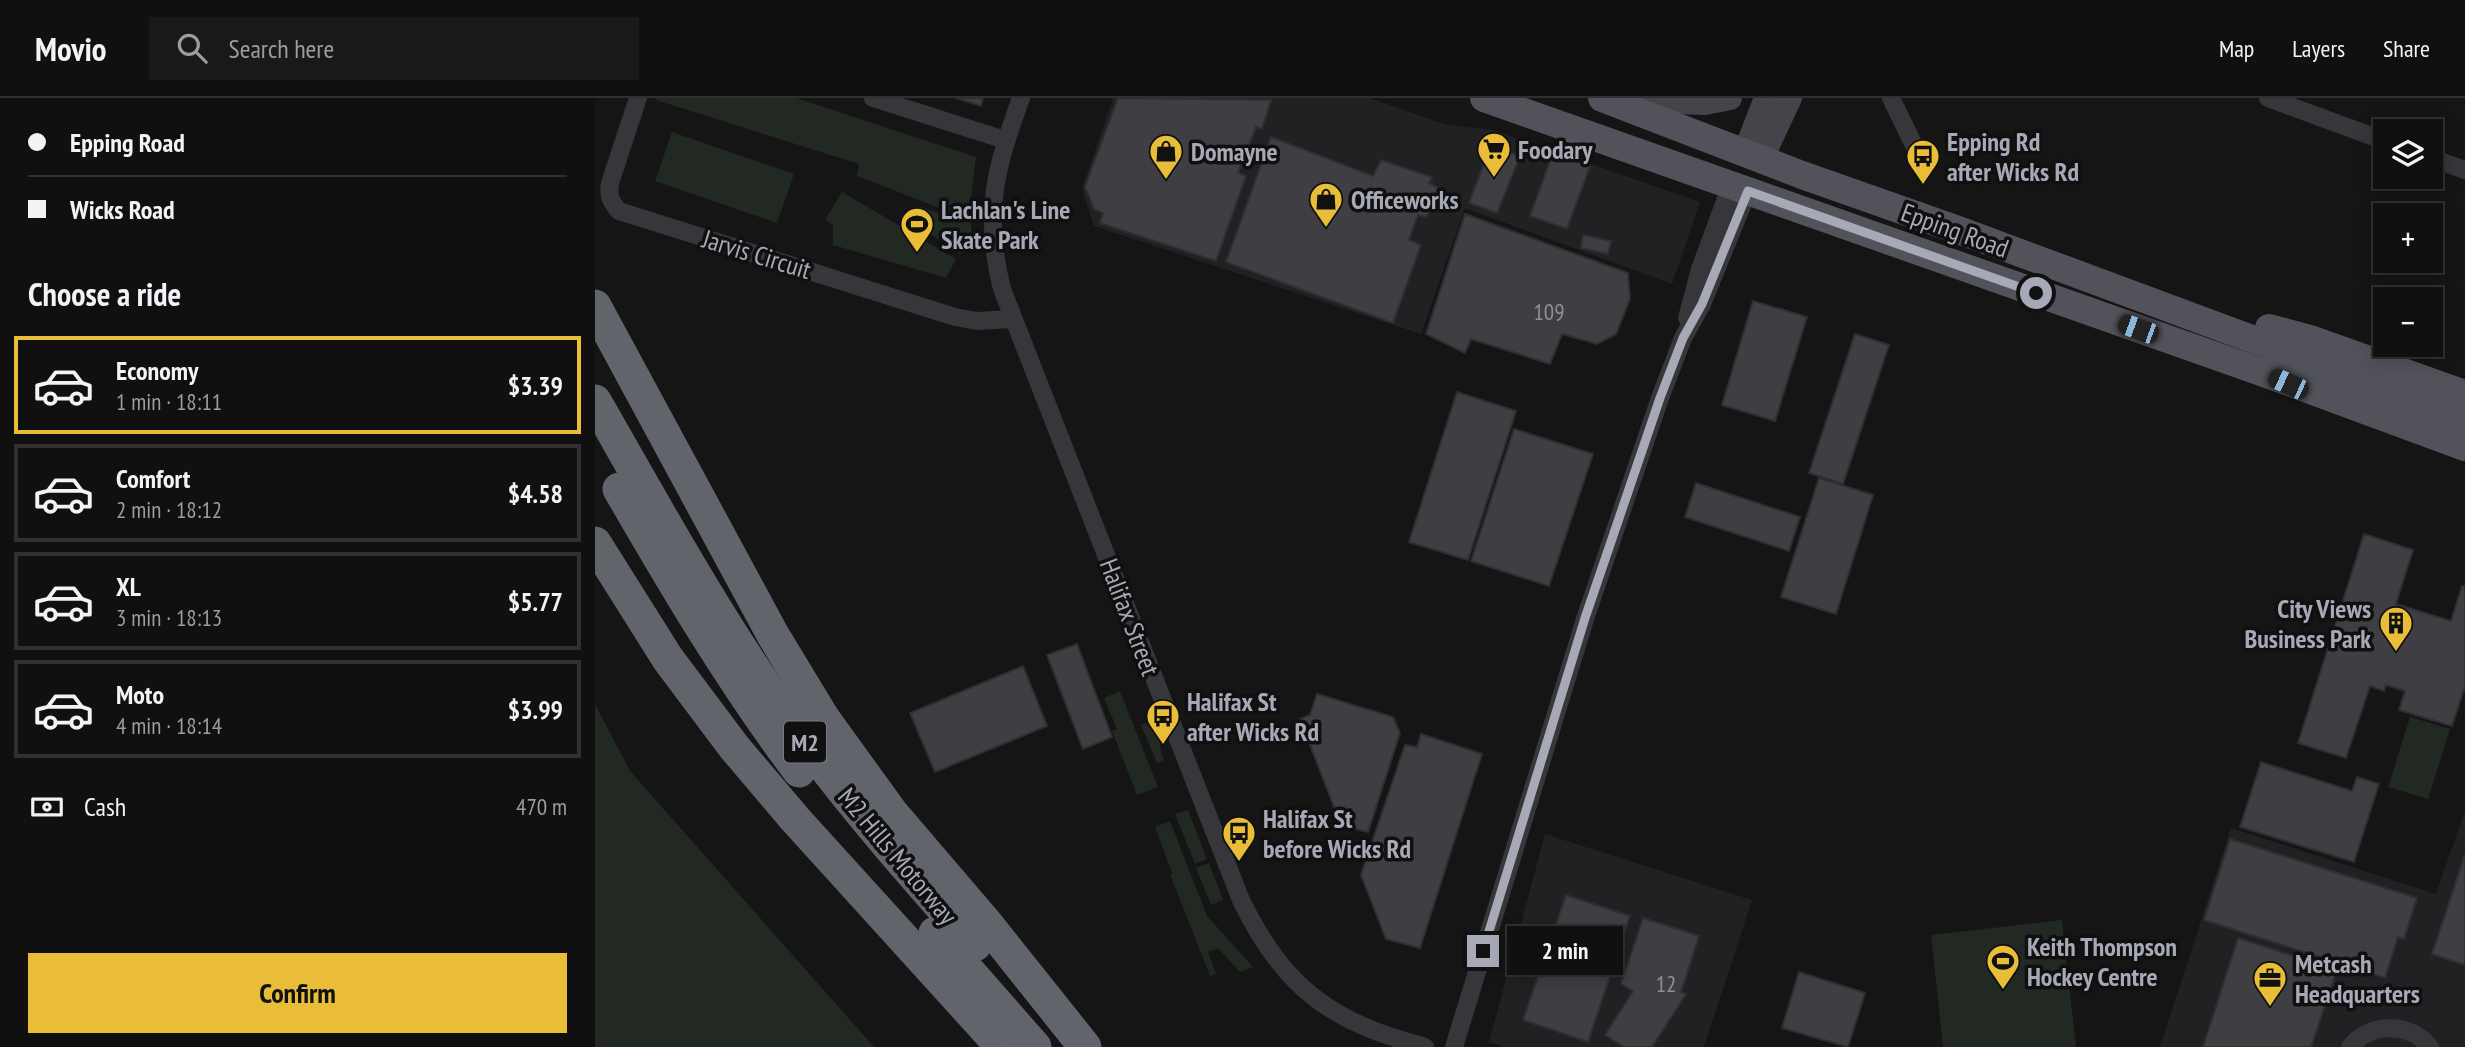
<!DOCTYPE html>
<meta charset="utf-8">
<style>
:root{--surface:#101010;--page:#191919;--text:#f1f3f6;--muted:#9c9d9f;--line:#303030;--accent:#eabd39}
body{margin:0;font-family:"PT Sans Narrow",sans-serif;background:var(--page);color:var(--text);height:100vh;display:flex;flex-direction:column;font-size:26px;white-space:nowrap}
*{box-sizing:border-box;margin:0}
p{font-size:23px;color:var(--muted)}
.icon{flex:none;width:38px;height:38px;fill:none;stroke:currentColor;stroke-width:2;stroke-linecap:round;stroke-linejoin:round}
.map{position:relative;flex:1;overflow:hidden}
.drawer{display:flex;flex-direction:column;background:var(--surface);width:595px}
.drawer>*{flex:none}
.top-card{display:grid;align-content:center;height:154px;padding:0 28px;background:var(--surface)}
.fabs{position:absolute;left:1778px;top:21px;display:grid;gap:14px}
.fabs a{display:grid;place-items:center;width:70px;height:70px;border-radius:0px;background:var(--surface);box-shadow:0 4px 18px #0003,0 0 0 2px var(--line);font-size:35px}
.end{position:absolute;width:32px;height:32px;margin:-16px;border:9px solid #a7aab6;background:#111;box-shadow:0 0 0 4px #111}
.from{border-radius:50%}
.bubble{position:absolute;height:49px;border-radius:0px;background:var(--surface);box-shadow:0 4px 18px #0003,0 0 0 2px var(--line);font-size:23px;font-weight:600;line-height:49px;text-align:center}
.car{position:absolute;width:21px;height:42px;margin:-21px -10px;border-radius:9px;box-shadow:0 0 5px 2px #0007;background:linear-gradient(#222 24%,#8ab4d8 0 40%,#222 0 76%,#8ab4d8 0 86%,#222 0)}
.top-card b{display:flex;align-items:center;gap:24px;height:66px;font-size:26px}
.top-card b+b{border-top:2px solid var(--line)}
.top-card i{width:18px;height:18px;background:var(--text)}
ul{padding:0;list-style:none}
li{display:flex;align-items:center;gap:21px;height:98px;margin:0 14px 10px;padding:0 14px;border:4px solid var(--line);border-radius:0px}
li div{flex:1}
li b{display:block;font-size:26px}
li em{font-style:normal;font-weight:600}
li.active{border-color:var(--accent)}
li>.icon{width:63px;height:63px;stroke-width:1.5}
h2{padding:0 28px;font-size:32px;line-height:84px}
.pay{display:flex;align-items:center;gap:18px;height:77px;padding:0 28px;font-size:26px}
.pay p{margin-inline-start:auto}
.action{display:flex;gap:14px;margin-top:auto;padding:14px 28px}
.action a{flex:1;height:80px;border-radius:0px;background:var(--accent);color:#111;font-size:28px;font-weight:600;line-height:80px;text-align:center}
header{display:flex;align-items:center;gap:42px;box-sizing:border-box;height:98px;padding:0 35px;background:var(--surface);border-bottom:2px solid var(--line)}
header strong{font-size:33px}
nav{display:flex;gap:38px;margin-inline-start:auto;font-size:24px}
.search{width:490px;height:63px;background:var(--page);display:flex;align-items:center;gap:18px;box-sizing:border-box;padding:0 24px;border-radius:0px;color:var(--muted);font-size:26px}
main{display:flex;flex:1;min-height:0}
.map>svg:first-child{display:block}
.built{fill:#212123}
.green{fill:#212922}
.building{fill:#3f3f43;stroke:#2f2f32;stroke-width:2}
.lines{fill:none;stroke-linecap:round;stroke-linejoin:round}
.minor{stroke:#36363b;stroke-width:18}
.secondary{stroke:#44454b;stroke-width:24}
.primary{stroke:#52535a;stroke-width:28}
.motorway{stroke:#62646c;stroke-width:33}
.route{stroke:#a7aab6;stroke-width:9}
.labels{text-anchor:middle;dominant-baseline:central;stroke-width:7;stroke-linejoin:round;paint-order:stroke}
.number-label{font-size:23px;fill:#8d8f99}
.shield{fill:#101011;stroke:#7a7c84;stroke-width:2}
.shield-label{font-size:24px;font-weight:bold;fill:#a7aab6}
.poi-label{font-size:26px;font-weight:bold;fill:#a7aab6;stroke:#101011;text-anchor:start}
.street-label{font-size:26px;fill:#a7aab6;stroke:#101011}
</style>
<header>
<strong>Movio</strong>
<div class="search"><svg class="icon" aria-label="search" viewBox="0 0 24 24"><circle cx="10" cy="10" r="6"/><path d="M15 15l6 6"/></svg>Search here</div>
<nav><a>Map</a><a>Layers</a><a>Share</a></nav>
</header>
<main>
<section class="drawer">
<div class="top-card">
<b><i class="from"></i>Epping Road</b>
<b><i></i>Wicks Road</b>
</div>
<h2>Choose a ride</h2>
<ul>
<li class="active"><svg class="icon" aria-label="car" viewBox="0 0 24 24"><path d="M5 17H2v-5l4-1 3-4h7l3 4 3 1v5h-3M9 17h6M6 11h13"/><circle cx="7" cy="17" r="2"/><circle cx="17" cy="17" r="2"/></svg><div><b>Economy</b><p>1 min · 18:11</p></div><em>$3.39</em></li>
<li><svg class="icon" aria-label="car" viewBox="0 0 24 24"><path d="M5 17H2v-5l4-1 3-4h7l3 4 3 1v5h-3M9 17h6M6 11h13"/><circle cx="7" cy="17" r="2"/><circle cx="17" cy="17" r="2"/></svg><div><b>Comfort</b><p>2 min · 18:12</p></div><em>$4.58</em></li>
<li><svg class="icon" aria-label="car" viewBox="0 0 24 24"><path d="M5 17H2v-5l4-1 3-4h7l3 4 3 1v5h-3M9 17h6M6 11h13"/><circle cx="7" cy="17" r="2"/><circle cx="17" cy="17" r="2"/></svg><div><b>XL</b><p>3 min · 18:13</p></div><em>$5.77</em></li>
<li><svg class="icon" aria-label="car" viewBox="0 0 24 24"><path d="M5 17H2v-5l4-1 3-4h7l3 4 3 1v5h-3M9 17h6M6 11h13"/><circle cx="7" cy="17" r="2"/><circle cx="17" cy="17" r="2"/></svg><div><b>Moto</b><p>4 min · 18:14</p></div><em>$3.99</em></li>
</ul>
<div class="pay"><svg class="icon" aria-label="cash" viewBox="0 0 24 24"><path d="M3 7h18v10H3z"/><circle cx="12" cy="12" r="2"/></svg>Cash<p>470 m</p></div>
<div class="action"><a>Confirm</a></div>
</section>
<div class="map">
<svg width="1870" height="949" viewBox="0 0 1870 949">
<rect width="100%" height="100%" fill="#151516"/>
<g class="built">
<polygon points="518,0 775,0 849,26 898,32 1105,104 1077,186 870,110 826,236 499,128 487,91"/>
<polygon points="1870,712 1870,949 1565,949 1636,730 1841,796"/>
<polygon points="950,736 1157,802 1109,949 909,949 894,944"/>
</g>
<g class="green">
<polygon points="62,0 201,0 381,59 373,121 262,78 264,66 61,2"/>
<polygon points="77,34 199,76 182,125 60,83"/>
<polygon points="247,94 361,161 351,180 238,147 238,127 230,122"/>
<polygon points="323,108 376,125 377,148 365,156 315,122"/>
<polygon points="525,593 563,689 542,697 517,633 522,631 509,600"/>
<polygon points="0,606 35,673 279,949 0,949"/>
<polygon points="1815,619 1855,631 1833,701 1793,689"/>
<path d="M561 621C567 634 562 646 569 662L562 665 546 627Z"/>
<polygon points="593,712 612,761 600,766 580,716"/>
<polygon points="575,723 612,818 658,869 645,874 623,850 613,854 621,876 615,878 575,776 577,775 560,729"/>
<polygon points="614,765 628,802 616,807 601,770"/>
<polygon points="1467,822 1481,949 1348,949 1336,837"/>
</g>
<g class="building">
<polygon points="361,0 388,0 386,8"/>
<polygon points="523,0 676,2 667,31 661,29 643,75 651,78 621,163 505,125 508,115 499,111 490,89"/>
<polygon points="676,39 778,78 786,62 837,79 834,85 844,90 832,119 823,117 814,142 826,147 798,225 631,164"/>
<polygon points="896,47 925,58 902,115 874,105"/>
<polygon points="958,55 995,68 972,131 935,118"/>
<polygon points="870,116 1033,175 1035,201 1021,236 1002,246 967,236 955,266 876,241 870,255 831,236"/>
<polygon points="988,137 1016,143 1013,156 986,150"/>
<polygon points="1158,203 1212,219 1180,323 1127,307"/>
<polygon points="1260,236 1294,247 1248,386 1214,375"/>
<polygon points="862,294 921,313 873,462 814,444"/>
<polygon points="919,331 998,356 954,488 876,463"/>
<polygon points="1224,380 1278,397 1241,516 1186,499"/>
<polygon points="1101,385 1205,419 1194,453 1090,419"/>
<polygon points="1769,436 1818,452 1801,506 1856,523 1867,488 1870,488 1870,588 1857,628 1804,612 1810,593 1791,587 1789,593 1775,588 1751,660 1703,645"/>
<polygon points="482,546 517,639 488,651 452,557"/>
<polygon points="428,568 452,628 340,674 315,615"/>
<polygon points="722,596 798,619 805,635 773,734 746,727 705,621 715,617"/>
<polygon points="826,636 887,656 825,850 791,841 766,777 810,647 822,649"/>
<polygon points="1666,664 1757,693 1762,679 1784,686 1759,764 1645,729"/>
<polygon points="1635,741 1822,800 1809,841 1803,839 1790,880 1609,822"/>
<polygon points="1870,756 1870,867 1837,856"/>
<polygon points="971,797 1035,818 993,944 928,922"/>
<polygon points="1048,820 1104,838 1086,894 1091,896 1057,949 1029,949 1010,937 1038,893 1026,886"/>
<polygon points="1643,840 1742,872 1716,949 1608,949"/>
<polygon points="1204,874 1270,895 1253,949 1187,930"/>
</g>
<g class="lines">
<g class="minor">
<path d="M43 0 15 85C13 97 15 103 24 113L360 219 382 223 417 221"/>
<polyline points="278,0 410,42"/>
<path d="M426 0C400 72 388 115 407 191L646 802C677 866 714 909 783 934 798 940 814 944 830 949"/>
<polyline points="1296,0 1329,68"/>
<polyline points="1673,0 1790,43"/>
<polyline points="1836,60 1870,72"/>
<polyline points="1092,220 1105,171 1136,87"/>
<polyline points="859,949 990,521 1065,300 1088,240 1107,206 1153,93"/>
<path d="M1755 949C1775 924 1815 924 1835 949"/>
</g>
<g class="secondary">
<polyline points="1024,2 1110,5 1135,0"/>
<polyline points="1150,54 1171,0"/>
<polyline points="1167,60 1195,0"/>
</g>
<g class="primary">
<polyline points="889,0 1669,275 1870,349"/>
<polyline points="1007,0 1207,77 1366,133 1870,320"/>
<polyline points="1674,230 1715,241 1870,296"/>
</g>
<g class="motorway">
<polyline points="0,208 178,537 229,621 297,715 392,826 490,949"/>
<path d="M0 303C64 415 127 530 203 634 258 709 319 778 380 847"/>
<path d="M24 391C80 488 137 584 204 673"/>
<polyline points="0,445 73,561 139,649 200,721 407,949"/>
<polyline points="340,835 440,949"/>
</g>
</g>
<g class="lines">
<polyline class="route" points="888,853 990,520 1065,300 1088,240 1107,206 1153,93 1441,195"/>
</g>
<defs>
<symbol id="supermarket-pin" viewBox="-11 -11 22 30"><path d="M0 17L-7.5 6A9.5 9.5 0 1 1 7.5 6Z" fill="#eabd39" stroke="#101011"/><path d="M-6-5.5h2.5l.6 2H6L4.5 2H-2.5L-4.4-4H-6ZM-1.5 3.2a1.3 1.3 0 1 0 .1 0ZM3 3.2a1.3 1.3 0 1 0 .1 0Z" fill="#111"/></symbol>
<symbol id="shop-pin" viewBox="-11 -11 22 30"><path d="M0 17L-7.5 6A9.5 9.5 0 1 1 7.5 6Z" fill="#eabd39" stroke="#101011"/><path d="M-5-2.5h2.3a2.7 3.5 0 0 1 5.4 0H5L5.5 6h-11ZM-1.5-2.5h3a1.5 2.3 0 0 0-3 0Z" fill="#111"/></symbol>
<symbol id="bus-pin" viewBox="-11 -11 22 30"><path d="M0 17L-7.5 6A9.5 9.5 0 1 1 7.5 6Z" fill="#eabd39" stroke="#101011"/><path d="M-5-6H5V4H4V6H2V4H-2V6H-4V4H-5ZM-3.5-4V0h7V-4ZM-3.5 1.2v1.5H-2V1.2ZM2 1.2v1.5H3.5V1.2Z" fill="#111"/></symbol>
<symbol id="stadium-pin" viewBox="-11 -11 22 30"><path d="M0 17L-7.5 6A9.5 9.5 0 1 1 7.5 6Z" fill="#eabd39" stroke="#101011"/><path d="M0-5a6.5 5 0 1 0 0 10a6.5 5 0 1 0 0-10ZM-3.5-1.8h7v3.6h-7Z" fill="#111"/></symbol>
<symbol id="building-pin" viewBox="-11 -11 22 30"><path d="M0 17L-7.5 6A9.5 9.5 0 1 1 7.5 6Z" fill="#eabd39" stroke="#101011"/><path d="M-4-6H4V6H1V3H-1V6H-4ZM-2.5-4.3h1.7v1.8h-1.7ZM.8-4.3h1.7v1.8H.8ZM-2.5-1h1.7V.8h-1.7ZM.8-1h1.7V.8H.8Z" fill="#111"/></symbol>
<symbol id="office-pin" viewBox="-11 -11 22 30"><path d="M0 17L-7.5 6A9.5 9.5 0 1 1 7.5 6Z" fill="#eabd39" stroke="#101011"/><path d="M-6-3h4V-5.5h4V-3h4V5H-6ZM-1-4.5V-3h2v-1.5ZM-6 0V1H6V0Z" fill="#111"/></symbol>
</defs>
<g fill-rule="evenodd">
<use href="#supermarket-pin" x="880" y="32" width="38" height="52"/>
<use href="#shop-pin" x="552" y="34" width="38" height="52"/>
<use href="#bus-pin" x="1309" y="39" width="38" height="52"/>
<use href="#shop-pin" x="712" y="82" width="38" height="52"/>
<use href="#stadium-pin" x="303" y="107" width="38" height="52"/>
<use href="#building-pin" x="1782" y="506" width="38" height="52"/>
<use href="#bus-pin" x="549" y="599" width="38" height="52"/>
<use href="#bus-pin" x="625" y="716" width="38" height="52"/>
<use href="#stadium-pin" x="1389" y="844" width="38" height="52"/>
<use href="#office-pin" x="1656" y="861" width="38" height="52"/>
</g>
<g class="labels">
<g class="number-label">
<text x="954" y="213">109</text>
<text x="1071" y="885">12</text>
</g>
<rect class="shield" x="189" y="623.5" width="42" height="41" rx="5"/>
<g class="shield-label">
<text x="210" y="644">M2</text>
</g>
<g class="poi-label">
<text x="1352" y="43">Epping Rd<tspan x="1352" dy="30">after Wicks Rd</tspan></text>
<text x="923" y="51">Foodary</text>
<text x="596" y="53">Domayne</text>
<text x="756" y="101">Officeworks</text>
<text x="346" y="111">Lachlan's Line<tspan x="346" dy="30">Skate Park</tspan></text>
<text x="1776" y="510" text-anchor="end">City Views<tspan x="1776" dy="30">Business Park</tspan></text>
<text x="592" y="603">Halifax St<tspan x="592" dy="30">after Wicks Rd</tspan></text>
<text x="668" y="720">Halifax St<tspan x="668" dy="30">before Wicks Rd</tspan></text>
<text x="1432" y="848">Keith Thompson<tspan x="1432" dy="30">Hockey Centre</tspan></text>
<text x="1700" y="865">Metcash<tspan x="1700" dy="30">Headquarters</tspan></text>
</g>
<g class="street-label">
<text transform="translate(1360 132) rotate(20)">Epping Road</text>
<text transform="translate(162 156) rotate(17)">Jarvis Circuit</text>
<text transform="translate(535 519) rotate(69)">Halifax Street</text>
<text transform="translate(303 758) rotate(50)">M2 Hills Motorway</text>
</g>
</g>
</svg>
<div class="fabs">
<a><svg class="icon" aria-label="layers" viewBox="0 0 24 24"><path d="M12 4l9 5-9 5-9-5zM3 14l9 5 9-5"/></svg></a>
<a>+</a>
<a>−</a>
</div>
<i class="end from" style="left:1441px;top:195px"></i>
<i class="end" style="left:888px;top:853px"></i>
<div class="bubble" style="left:912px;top:828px;width:116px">2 min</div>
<i class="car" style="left:1543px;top:231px;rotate:290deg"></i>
<i class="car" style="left:1693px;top:286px;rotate:295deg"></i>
</div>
</main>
